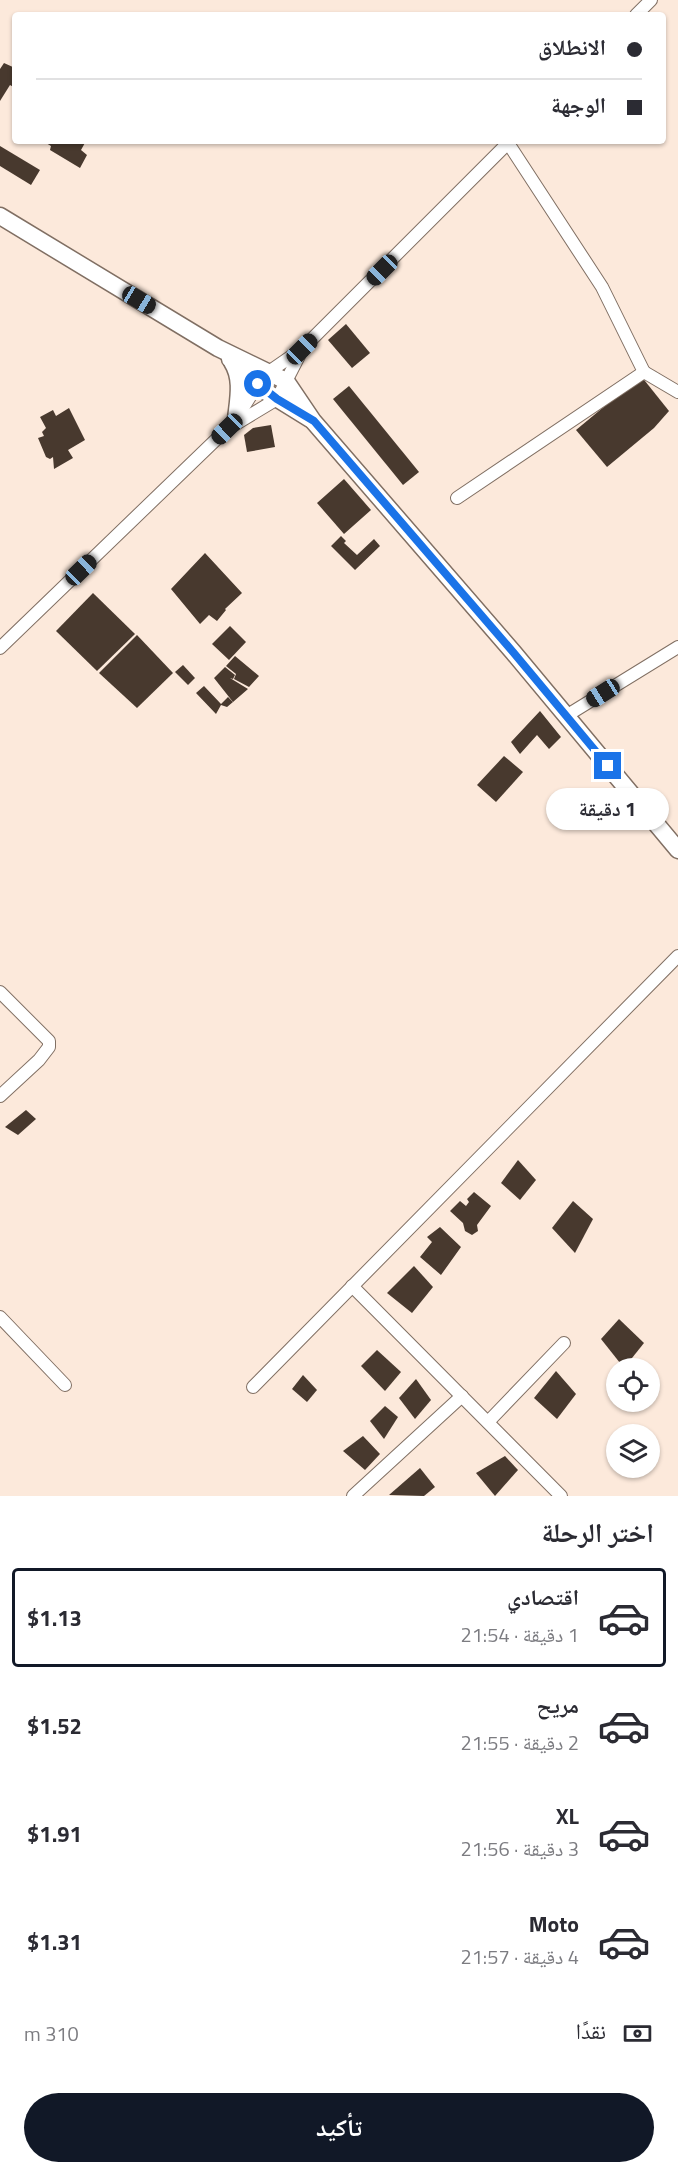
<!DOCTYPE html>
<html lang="ar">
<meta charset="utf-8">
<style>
:root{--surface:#fff;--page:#f2f2f3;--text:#2b2b33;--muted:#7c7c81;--line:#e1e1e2;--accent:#111827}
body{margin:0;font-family:"Titillium Web","Noto Naskh Arabic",sans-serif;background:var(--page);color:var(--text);direction:rtl;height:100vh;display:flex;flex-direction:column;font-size:22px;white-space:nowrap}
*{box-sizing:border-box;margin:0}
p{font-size:20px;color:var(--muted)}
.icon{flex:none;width:33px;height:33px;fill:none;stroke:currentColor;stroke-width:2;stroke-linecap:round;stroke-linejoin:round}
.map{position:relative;height:1496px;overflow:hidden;direction:ltr}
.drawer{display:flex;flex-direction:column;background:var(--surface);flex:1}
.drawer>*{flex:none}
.banner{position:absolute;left:12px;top:12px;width:654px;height:132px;border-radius:6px;box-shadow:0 2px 4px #0004;direction:rtl;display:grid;align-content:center;height:132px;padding:0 24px;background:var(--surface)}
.fabs{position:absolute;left:606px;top:1358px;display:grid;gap:12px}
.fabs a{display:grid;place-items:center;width:54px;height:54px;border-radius:50%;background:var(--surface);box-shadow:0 2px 4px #0004;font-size:30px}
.end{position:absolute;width:27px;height:27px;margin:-14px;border:8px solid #1a73e8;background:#fff;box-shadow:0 0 0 3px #fff}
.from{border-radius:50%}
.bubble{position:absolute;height:42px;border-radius:21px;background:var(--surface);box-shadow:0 2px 4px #0004;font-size:20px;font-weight:700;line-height:42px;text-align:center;direction:rtl}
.car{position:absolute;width:18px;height:36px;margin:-18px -9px;border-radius:8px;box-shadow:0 0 4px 2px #0007;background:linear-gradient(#222 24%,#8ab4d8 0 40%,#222 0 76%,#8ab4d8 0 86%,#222 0)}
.banner b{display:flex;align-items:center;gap:21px;height:57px;font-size:22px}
.banner b+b{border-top:2px solid var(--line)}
.banner i{width:15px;height:15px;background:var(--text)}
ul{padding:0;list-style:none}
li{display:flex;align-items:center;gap:18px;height:99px;margin:0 12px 9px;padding:0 12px;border:3px solid transparent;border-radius:6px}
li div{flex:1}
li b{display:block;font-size:22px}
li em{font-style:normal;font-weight:700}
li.active{border-color:var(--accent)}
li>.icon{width:54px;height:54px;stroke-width:1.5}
h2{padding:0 24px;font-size:27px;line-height:72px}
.pay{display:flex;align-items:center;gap:15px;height:66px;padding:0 24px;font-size:22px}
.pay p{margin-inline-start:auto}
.primary-button{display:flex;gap:12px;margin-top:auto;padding:12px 24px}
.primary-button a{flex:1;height:69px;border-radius:36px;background:var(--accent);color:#fff;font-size:24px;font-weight:700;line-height:69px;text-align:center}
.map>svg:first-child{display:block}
.building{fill:#48392e}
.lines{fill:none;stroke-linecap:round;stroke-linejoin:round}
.street-casing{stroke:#806f63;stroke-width:14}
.secondary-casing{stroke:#806f63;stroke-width:19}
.street{stroke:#fff;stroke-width:12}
.secondary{stroke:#fff;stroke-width:16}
.route{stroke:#1a73e8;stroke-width:8}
</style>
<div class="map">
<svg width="678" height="1496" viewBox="0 0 678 1496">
<rect width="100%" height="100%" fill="#fce9db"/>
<g class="building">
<polygon points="4,63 15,68 15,88 10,85 0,101 0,69"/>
<polygon points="47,141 86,141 81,150 87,155 80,168 50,150 51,146 46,143"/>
<polygon points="0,146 40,170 31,185 0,166"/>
<polygon points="346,324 370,353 352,368 328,340"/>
<polygon points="641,376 669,411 654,428 607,467 576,430"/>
<polygon points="349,386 419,472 403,485 333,399"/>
<polygon points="69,408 85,440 68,450 73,458 54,469 53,457 50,459 46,457 38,438 44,436 42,432 46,428 40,417 53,410 56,416"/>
<polygon points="271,425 275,447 247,452 244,435 253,428"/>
<polygon points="344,479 371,510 344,534 317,503"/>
<polygon points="341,536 346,541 344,543 357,555 374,539 380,546 355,570 331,546"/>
<polygon points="205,553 242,593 225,609 226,610 217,621 209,615 200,624 171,589"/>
<polygon points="93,593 135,634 97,671 56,631"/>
<polygon points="230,626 246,642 229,660 212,644"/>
<polygon points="137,635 173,673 137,708 99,673"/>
<polygon points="235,656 259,676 249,687 234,679 236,674 226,666"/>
<polygon points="183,665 195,678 188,685 175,672"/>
<polygon points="225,667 235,675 233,679 230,678 248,689 233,702 214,678"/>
<polygon points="204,686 221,704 228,697 233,702 227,707 221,705 216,714 196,693"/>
<polygon points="540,711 561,737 549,749 537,735 520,754 511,742"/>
<polygon points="504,756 523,772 496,802 477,785"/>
<polygon points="26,1110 36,1119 18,1135 5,1127"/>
<polygon points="518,1160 536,1180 520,1200 501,1183"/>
<polygon points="474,1192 491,1206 477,1225 478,1231 472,1235 465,1231 463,1223 450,1211 460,1201 466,1206 469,1202 467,1199"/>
<polygon points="573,1201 593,1219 575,1253 552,1228"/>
<polygon points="440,1227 461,1247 441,1275 420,1257 432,1242 427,1237"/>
<polygon points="414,1266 433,1287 412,1313 387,1293"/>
<polygon points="619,1319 644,1343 624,1368 601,1339"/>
<polygon points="377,1350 401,1372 385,1391 361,1366"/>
<polygon points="556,1371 576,1394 557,1419 534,1398"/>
<polygon points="303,1375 317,1390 307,1402 292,1389"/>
<polygon points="416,1379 431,1400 415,1419 399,1398"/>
<polygon points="385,1406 398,1417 384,1439 370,1421"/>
<polygon points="363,1436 380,1454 365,1470 343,1451"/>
<polygon points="505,1456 518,1470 495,1496 476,1473"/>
<polygon points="420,1468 435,1487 424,1496 389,1495"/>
</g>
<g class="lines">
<defs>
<g id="street">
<polyline points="636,15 651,0"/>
<polyline points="644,372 678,392"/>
<polyline points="234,425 277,399 302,350"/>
<polyline points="457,498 644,372 602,287 508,143"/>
<polyline points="0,648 227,429 236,419 263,376 302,349 510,141"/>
<polyline points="566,716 678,647"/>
<polyline points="0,992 49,1041 49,1047 39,1060 0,1096"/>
<polyline points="352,1286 561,1496"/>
<polyline points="0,1317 65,1385"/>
<polyline points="253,1387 678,956"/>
<polyline points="488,1422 564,1343"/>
<polyline points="353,1496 462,1396"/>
</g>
<g id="secondary">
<polyline points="0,216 218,348 286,381 313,421 513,652 678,850"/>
<polyline points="230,359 268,393 310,419"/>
<path d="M232 362C243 379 238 400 236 419"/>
</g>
</defs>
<use href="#street" class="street-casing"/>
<use href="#secondary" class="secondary-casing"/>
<use href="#street" class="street"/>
<use href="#secondary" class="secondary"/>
</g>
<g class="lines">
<polyline class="route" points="258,384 277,399 314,421 513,652 608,766"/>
</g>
</svg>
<div class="fabs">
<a><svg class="icon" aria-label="locate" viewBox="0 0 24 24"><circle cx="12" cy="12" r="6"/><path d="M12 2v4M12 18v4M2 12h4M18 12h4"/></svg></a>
<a><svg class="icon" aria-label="layers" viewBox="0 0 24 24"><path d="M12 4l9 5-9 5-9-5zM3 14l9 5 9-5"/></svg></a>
</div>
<i class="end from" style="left:258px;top:384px"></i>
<i class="end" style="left:608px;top:766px"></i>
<div class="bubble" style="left:546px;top:788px;width:123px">1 دقيقة</div>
<i class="car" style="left:382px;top:270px;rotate:225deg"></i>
<i class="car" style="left:139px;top:300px;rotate:121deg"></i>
<i class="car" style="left:302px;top:349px;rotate:45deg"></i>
<i class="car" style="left:227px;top:429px;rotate:226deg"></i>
<i class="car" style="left:81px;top:570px;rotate:46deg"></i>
<i class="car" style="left:603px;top:693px;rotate:238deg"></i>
<div class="banner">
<b><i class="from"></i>الانطلاق</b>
<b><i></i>الوجهة</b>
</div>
</div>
<section class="drawer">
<h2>اختر الرحلة</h2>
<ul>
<li class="active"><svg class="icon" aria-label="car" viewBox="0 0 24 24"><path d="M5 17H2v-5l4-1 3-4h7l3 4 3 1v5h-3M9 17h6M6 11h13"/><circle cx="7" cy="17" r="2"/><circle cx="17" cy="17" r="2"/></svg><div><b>اقتصادي</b><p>1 دقيقة · 21:54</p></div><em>$1.13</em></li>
<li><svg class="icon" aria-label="car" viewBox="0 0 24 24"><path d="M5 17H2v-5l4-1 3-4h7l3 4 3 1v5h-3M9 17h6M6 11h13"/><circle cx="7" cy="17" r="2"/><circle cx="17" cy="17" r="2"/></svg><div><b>مريح</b><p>2 دقيقة · 21:55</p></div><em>$1.52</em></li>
<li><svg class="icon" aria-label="car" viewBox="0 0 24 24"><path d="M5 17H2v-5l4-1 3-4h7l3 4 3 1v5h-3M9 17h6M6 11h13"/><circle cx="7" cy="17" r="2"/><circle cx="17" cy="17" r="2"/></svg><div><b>XL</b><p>3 دقيقة · 21:56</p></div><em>$1.91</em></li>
<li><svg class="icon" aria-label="car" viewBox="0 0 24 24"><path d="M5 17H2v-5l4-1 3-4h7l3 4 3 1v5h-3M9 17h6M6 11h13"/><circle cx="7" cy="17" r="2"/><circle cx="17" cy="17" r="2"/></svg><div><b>Moto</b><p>4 دقيقة · 21:57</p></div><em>$1.31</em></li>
</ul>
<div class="pay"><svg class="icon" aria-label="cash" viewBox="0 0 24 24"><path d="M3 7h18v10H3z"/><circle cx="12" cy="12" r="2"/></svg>نقدًا<p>310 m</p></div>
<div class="primary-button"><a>تأكيد</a></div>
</section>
